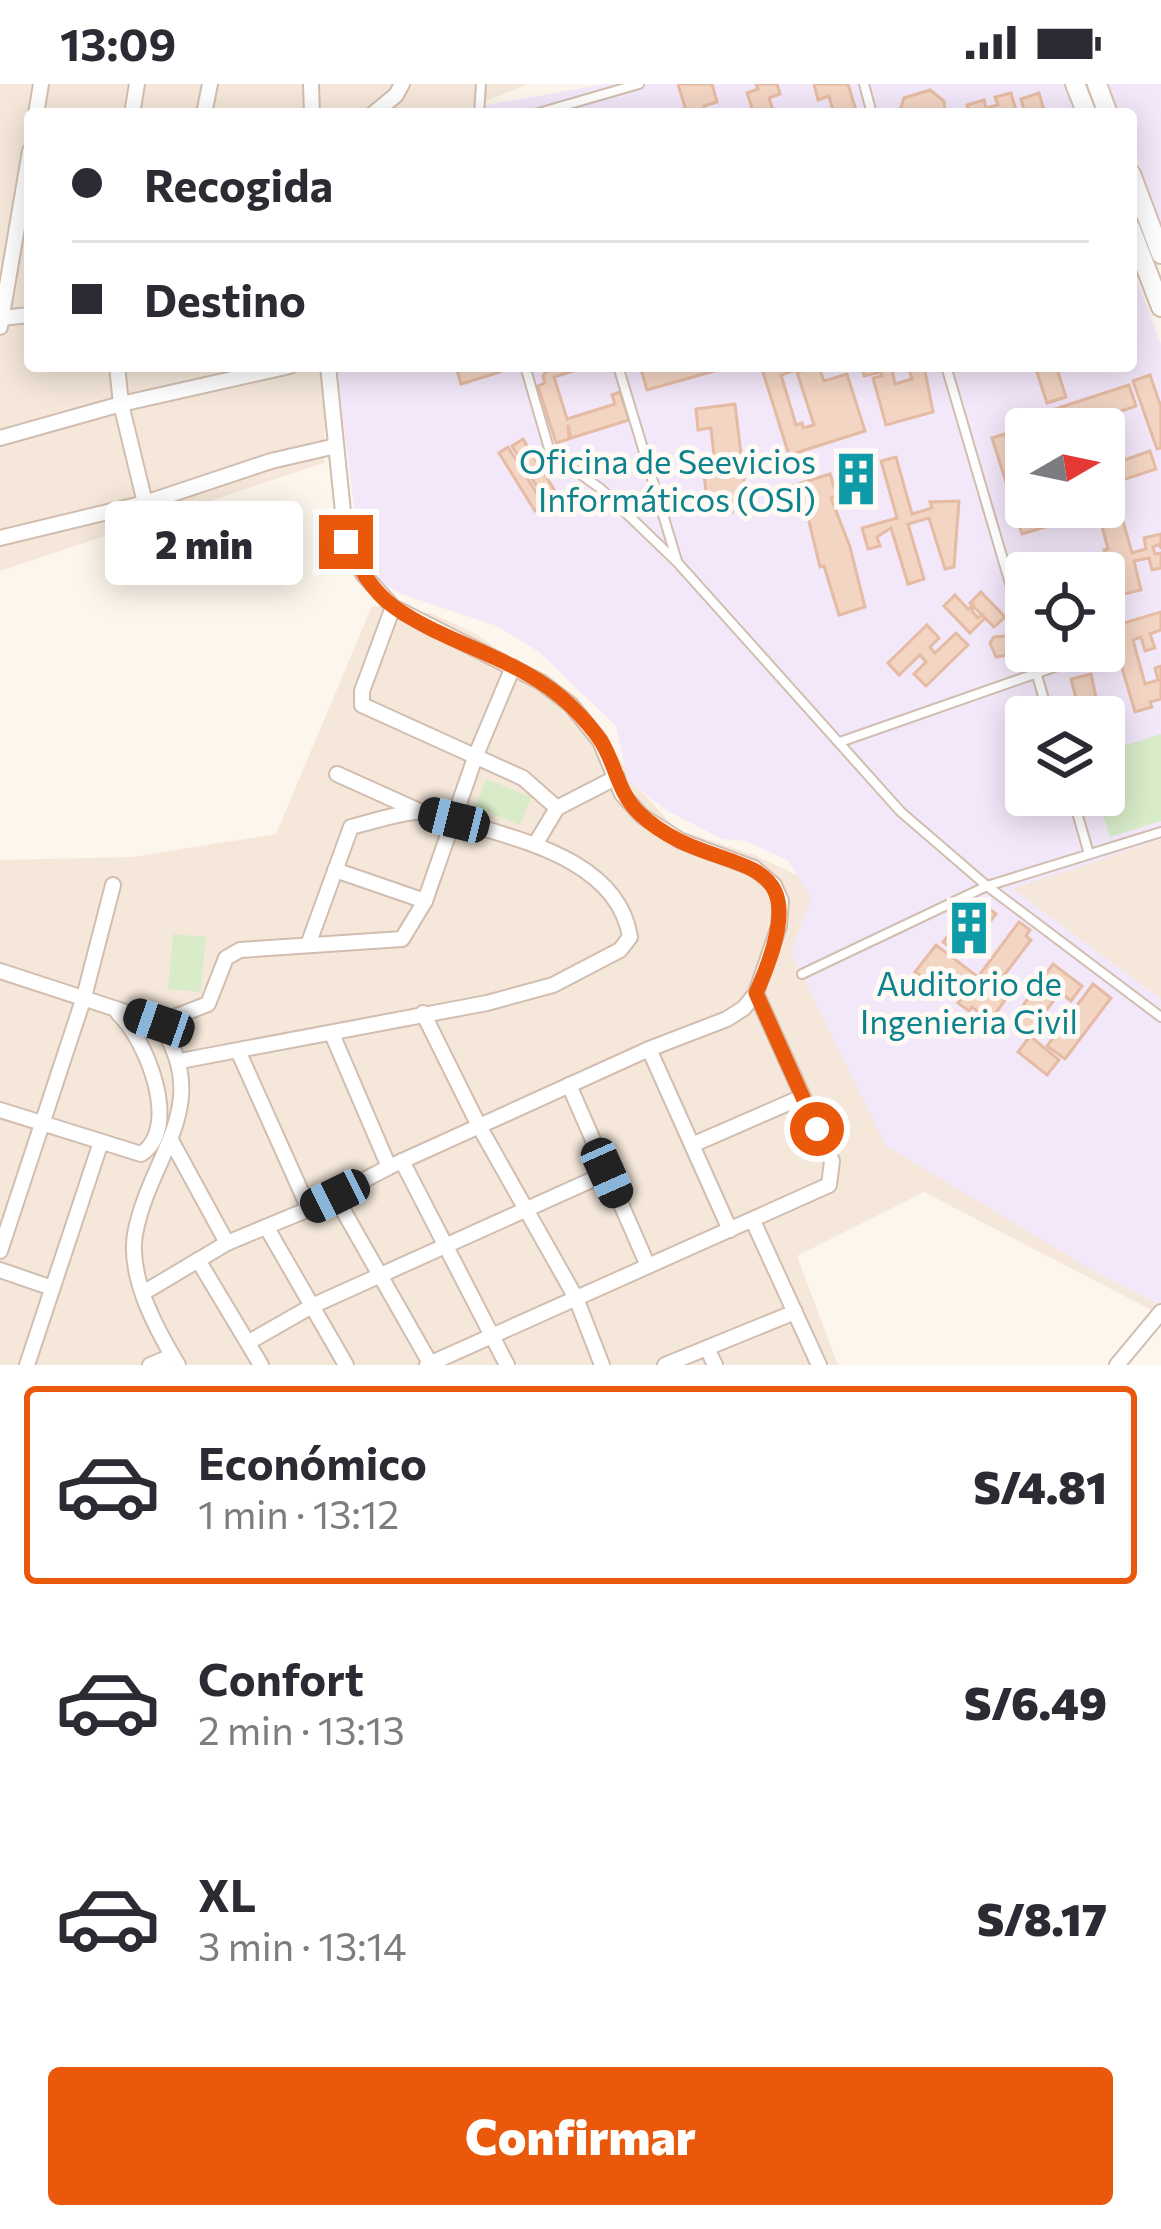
<!DOCTYPE html>
<html lang="es">
<meta charset="utf-8">
<style>
:root{--surface:#fff;--page:#f2f2f3;--text:#2b2b33;--muted:#7c7c81;--line:#e1e1e2;--accent:#ea580c}
body{margin:0;font-family:Commissioner,sans-serif;background:var(--page);color:var(--text);height:100vh;display:flex;flex-direction:column;font-size:45px;white-space:nowrap}
*{box-sizing:border-box;margin:0}
p{font-size:39px;color:var(--muted)}
.icon{flex:none;width:66px;height:66px;fill:none;stroke:currentColor;stroke-width:2;stroke-linecap:round;stroke-linejoin:round}
.map{position:relative;height:1281px;overflow:hidden}
.panel{display:flex;flex-direction:column;background:var(--surface);flex:1}
.panel>*{flex:none}
.guide{position:absolute;left:24px;top:24px;width:1113px;height:264px;border-radius:12px;box-shadow:0 6px 30px #0003;display:grid;align-content:center;height:264px;padding:0 48px;background:var(--surface)}
.needle{width:78px;rotate:81deg}
.tools{position:absolute;left:1005px;top:324px;display:grid;gap:24px}
.tools a{display:grid;place-items:center;width:120px;height:120px;border-radius:12px;background:var(--surface);box-shadow:0 6px 30px #0003;font-size:60px}
.end{position:absolute;width:54px;height:54px;margin:-27px;border:15px solid #ea580c;background:#fff;box-shadow:0 0 0 6px #fff}
.from{border-radius:50%}
.bubble{position:absolute;height:84px;border-radius:12px;background:var(--surface);box-shadow:0 6px 30px #0003;font-size:39px;font-weight:800;line-height:84px;text-align:center}
.car{position:absolute;width:36px;height:72px;margin:-36px -18px;border-radius:15px;box-shadow:0 0 9px 3px #0007;background:linear-gradient(#222 24%,#8ab4d8 0 40%,#222 0 76%,#8ab4d8 0 86%,#222 0)}
.guide b{display:flex;align-items:center;gap:42px;height:114px;font-size:45px}
.guide b+b{border-top:3px solid var(--line)}
.guide i{width:30px;height:30px;background:var(--text)}
ul{padding:21px 0 0;list-style:none}
li{display:flex;align-items:center;gap:36px;height:198px;margin:0 24px 18px;padding:0 24px;border:6px solid transparent;border-radius:12px}
li div{flex:1}
li b{display:block;font-size:45px}
li em{font-style:normal;font-weight:800}
li.selected{border-color:var(--accent)}
li>.icon{width:108px;height:108px;stroke-width:1.5}
.primary-button{display:flex;gap:24px;margin-top:auto;padding:24px 48px}
.primary-button a{flex:1;height:138px;border-radius:12px;background:var(--accent);color:#fff;font-size:48px;font-weight:800;line-height:138px;text-align:center}
.status{display:flex;justify-content:space-between;align-items:center;height:84px;padding:0 60px;background:var(--surface);direction:ltr}
.status svg{height:33px;fill:currentColor}
.map>svg:first-child{display:block}
.residential{fill:#f5e8da}
.education{fill:#f3e8fa;fill-rule:evenodd}
.green{fill:#d8ecc9}
.building{fill:#f3d5c3;stroke:#e6bba3;stroke-width:3}
.lines{fill:none;stroke-linecap:round;stroke-linejoin:round}
.lane-casing{stroke:#d1beb0;stroke-width:12}
.street-casing{stroke:#d1beb0;stroke-width:18}
.secondary-casing{stroke:#d6c0b0;stroke-width:22}
.lane{stroke:#fff;stroke-width:8}
.street{stroke:#fff;stroke-width:14}
.secondary{stroke:#fff;stroke-width:18}
.route{stroke:#ea580c;stroke-width:15}
.labels{text-anchor:middle;dominant-baseline:central;stroke-width:10;stroke-linejoin:round;paint-order:stroke}
.culture-label{font-size:33px;fill:#0d838f;stroke:#fffaf3;text-anchor:end}
</style>
<div class="status"><b>13:09</b><svg viewBox="0 0 49 12"><path d="M0 12V9h3v3zM5 12V6h3v6zM10 12V3h3v9zM15 12V0h3v12zM26 1h20v11H26zM47 4h2v5h-2z"/></svg></div>
<div class="map">
<svg width="1161" height="1281" viewBox="0 0 1161 1281">
<rect width="100%" height="100%" fill="#fdf6ec"/>
<g class="residential">
<polygon points="0,0 528,0 453,30 30,30 30,282 326,282 324,379 0,487"/>
<polygon points="372,522 433,530 478,551 541,598 588,627 640,706 676,745 754,771 854,818 1161,741 1161,1231 924,1108 797,1172 838,1281 0,1281 0,776 132,773 276,750"/>
</g>
<g class="education">
<polygon points="604,0 1064,0 1075,30 463,30 476,23"/>
<polygon points="1109,0 1161,0 1161,141 1131,59 1131,30 1120,30"/>
<path d="M1131 180 1161 260V755L1013 805 1161 915V1221L1100 1191 885 1061 791 868 811 815 789 777 746 757 722 755 668 727 628 697 616 642 539 568 497 542 401 510 377 495 358 453 336 282H1131ZM1026 345H1104V423H1026ZM1026 489H1104V567H1026ZM1026 633H1104V711H1026Z"/>
</g>
<g class="green">
<polygon points="1161,650 1161,737 1110,753 1097,711 1104,711 1104,668"/>
<polygon points="486,695 531,713 520,741 475,723"/>
<polygon points="173,850 206,853 201,908 168,905"/>
</g>
<g class="building">
<polygon points="678,0 712,0 717,18 704,22 707,30 687,30"/>
<polygon points="756,0 777,0 780,10 769,14 774,30 754,30 747,9 758,5"/>
<polygon points="814,0 848,0 857,30 834,30 829,12 818,16"/>
<polygon points="930,6 944,17 945,30 899,30 904,14"/>
<polygon points="1011,9 1017,30 970,30 967,21 984,16 986,24 998,21 995,13"/>
<polygon points="1039,9 1045,30 1025,30 1021,15"/>
<polygon points="499,282 500,288 461,300 456,283"/>
<polygon points="550,282 589,282 554,293 567,335 615,320 612,311 620,308 629,336 571,354 568,341 569,355 556,359 538,302 545,299 543,292"/>
<polygon points="640,282 724,282 725,284 647,306"/>
<polygon points="761,282 795,282 796,286 781,291 796,341 802,339 803,344 814,341 797,288 824,282 820,286 824,297 847,290 865,347 789,371"/>
<polygon points="862,282 900,282 892,286 895,300 912,295 908,282 924,282 933,328 886,341 873,294 882,292 881,288 864,292"/>
<polygon points="1035,282 1056,282 1066,313 1047,319"/>
<polygon points="1150,291 1161,323 1161,364 1157,365 1133,297"/>
<polygon points="1129,301 1136,322 1076,342 1077,345 1055,345 1049,327"/>
<polygon points="735,320 746,413 731,415 732,428 726,429 724,415 707,417 703,382 715,381 711,344 698,346 696,325"/>
<polygon points="1027,343 1026,410 1011,414 992,354"/>
<polygon points="523,355 558,412 547,419 512,362"/>
<polygon points="508,363 544,421 535,427 499,369"/>
<polygon points="1150,367 1156,385 1104,402 1104,383"/>
<polygon points="896,373 912,430 932,424 930,418 959,417 954,483 945,485 929,434 908,440 924,495 908,500 891,444 877,453 880,462 868,465 862,444 897,434 881,377"/>
<polygon points="863,381 870,404 849,405 843,388"/>
<polygon points="830,390 837,412 831,414 850,463 865,523 839,531 824,482 820,483 806,425 800,427 792,402"/>
<polygon points="1116,412 1132,469 1146,465 1144,454 1161,450 1161,465 1160,460 1153,463 1155,470 1161,469 1161,484 1152,486 1149,474 1134,477 1141,506 1116,512 1110,490 1123,486 1120,476 1107,480 1104,466 1108,465 1097,423 1104,423 1104,415"/>
<polygon points="1057,423 1062,438 1022,450 1017,434"/>
<polygon points="981,508 1005,533 994,543 970,519"/>
<polygon points="955,511 968,525 973,521 972,527 978,534 982,530 985,534 970,549 944,522"/>
<polygon points="1161,528 1161,546 1150,550 1155,564 1145,567 1141,553 1133,556 1145,600 1158,596 1155,584 1161,582 1161,615 1150,618 1152,623 1135,628 1110,543"/>
<polygon points="927,541 939,554 930,563 935,569 956,549 968,561 926,602 914,590 926,578 920,571 899,591 888,579"/>
<polygon points="1005,552 1011,557 1012,565 1007,571 996,573 990,559 994,553"/>
<polygon points="1091,590 1100,633 1081,633 1071,595"/>
<polygon points="977,815 996,830 962,873 943,858"/>
<polygon points="1019,838 1030,846 1026,852 1031,856 992,907 1005,916 990,937 972,923 969,927 958,919 968,906 954,896 944,910 915,888 936,861 978,893"/>
<polygon points="1053,880 1082,902 1071,917 1060,908 1030,948 1013,935"/>
<polygon points="1093,900 1111,914 1065,975 1047,962"/>
<polygon points="1030,952 1059,976 1047,991 1018,968"/>
</g>
<g class="lines">
<defs>
<g id="lane">
<polyline points="864,0 872,30"/>
<polyline points="479,30 481,0"/>
<polyline points="535,30 639,0"/>
<polyline points="525,282 550,368 601,405 677,478 901,728 987,802 1161,933"/>
<polyline points="618,282 677,477"/>
<polyline points="946,282 1026,554"/>
<polyline points="1030,567 1049,633"/>
<polyline points="840,658 1100,567"/>
<polyline points="1072,711 1089,770"/>
<polyline points="802,890 987,802 1161,748"/>
</g>
<g id="street">
<polyline points="311,0 312,30"/>
<polyline points="36,30 41,0"/>
<polyline points="132,30 137,0"/>
<polyline points="204,30 210,0"/>
<polyline points="373,30 396,11 402,0"/>
<polyline points="1,234 30,231"/>
<polyline points="0,243 30,67"/>
<polyline points="117,282 121,320 145,419"/>
<polyline points="0,354 121,320 290,282"/>
<polyline points="0,454 145,419 271,377 336,362"/>
<polyline points="393,523 362,607 362,621 523,694 557,724"/>
<polyline points="337,690 419,727"/>
<polyline points="536,759 557,724 617,693"/>
<polyline points="335,786 425,817"/>
<path d="M0 887 159 939C215 1022 150 1070 135 1150 128 1193 156 1245 178 1281"/>
<polyline points="423,929 479,1042 576,1214 602,1281"/>
<polyline points="159,939 208,920 226,874 240,866 402,855 425,817 476,671 513,583"/>
<polyline points="332,950 389,1083"/>
<polyline points="649,965 730,1146"/>
<polyline points="239,969 309,1125"/>
<path d="M180 977 487 919 553 901 620 866 630 853C619 783 536 760 479 743 460 737 435 726 415 728 394 730 372 738 351 743L308 861"/>
<polyline points="569,1001 648,1182"/>
<path d="M0 1026 141 1070C182 1044 146 955 118 929"/>
<polyline points="172,1058 227,1159"/>
<polyline points="692,1061 802,1013"/>
<polyline points="402,1077 507,1281"/>
<polyline points="335,1112 430,1279"/>
<polyline points="753,1137 819,1281"/>
<polyline points="267,1144 346,1281"/>
<polyline points="0,1167 84,913 113,801"/>
<polyline points="198,1176 261,1281"/>
<polyline points="0,1186 52,1204"/>
<polyline points="143,1209 227,1159 309,1125 389,1083 649,965 727,935 744,924 756,909 779,842 781,817 774,801 754,784 681,757 642,732 622,710 600,657 571,621 541,598 393,523 363,490 346,457 328,282"/>
<polyline points="249,1258 312,1222 607,1089"/>
<polyline points="707,1264 715,1281"/>
<polyline points="27,1281 101,1058"/>
<polyline points="150,1281 172,1272"/>
<polyline points="427,1281 829,1101 832,1077 756,909"/>
<polyline points="665,1281 795,1228"/>
<polyline points="1117,1281 1161,1228"/>
</g>
<g id="secondary">
<polyline points="1075,0 1087,30"/>
<polyline points="1097,0 1108,30"/>
<polyline points="1131,90 1161,170"/>
<polyline points="1131,145 1161,223"/>
</g>
</defs>
<use href="#lane" class="lane-casing"/>
<use href="#street" class="street-casing"/>
<use href="#secondary" class="secondary-casing"/>
<use href="#lane" class="lane"/>
<use href="#street" class="street"/>
<use href="#secondary" class="secondary"/>
</g>
<g class="lines">
<path class="route" d="M346 458C358 482 372 507 394 523 449 562 522 574 571 622 581 632 593 645 601 657 616 681 618 709 639 729 716 803 828 747 756 909L817 1045"/>
</g>
<defs>
<symbol id="building-bare" viewBox="-9 -9 18 18"><path d="M-4-6H4V6H1V3H-1V6H-4ZM-2.5-4.3h1.7v1.8h-1.7ZM.8-4.3h1.7v1.8H.8ZM-2.5-1h1.7V.8h-1.7ZM.8-1h1.7V.8H.8Z" fill="#0f9aa8" stroke="#fffaf3" stroke-width="2.5" paint-order="stroke"/></symbol>
</defs>
<g fill-rule="evenodd">
<use href="#building-bare" x="818" y="357" width="76" height="76"/>
<use href="#building-bare" x="931" y="806" width="76" height="76"/>
</g>
<g class="labels">
<g class="culture-label">
<text x="816" y="376">Oficina de Seevicios<tspan x="816" dy="38">Informáticos (OSI)</tspan></text>
<text x="969" y="898" text-anchor="middle">Auditorio de<tspan x="969" dy="38">Ingenieria Civil</tspan></text>
</g>
</g>
</svg>
<div class="tools">
<a><svg class="needle" viewBox="-14 -14 28 28"><path d="M0-13l5 13h-10z" fill="#e53935"/><path d="M0 13l5-13h-10z" fill="#7c7c81"/></svg></a>
<a><svg class="icon" aria-label="locate" viewBox="0 0 24 24"><circle cx="12" cy="12" r="6"/><path d="M12 2v4M12 18v4M2 12h4M18 12h4"/></svg></a>
<a><svg class="icon" aria-label="layers" viewBox="0 0 24 24"><path d="M12 4l9 5-9 5-9-5zM3 14l9 5 9-5"/></svg></a>
</div>
<i class="end from" style="left:817px;top:1045px"></i>
<i class="end" style="left:346px;top:458px"></i>
<div class="bubble" style="left:105px;top:417px;width:198px">2 min</div>
<i class="car" style="left:454px;top:736px;rotate:284deg"></i>
<i class="car" style="left:159px;top:939px;rotate:289deg"></i>
<i class="car" style="left:607px;top:1089px;rotate:156deg"></i>
<i class="car" style="left:335px;top:1112px;rotate:244deg"></i>
<div class="guide">
<b><i class="from"></i>Recogida</b>
<b><i></i>Destino</b>
</div>
</div>
<section class="panel">
<ul>
<li class="selected"><svg class="icon" aria-label="car" viewBox="0 0 24 24"><path d="M5 17H2v-5l4-1 3-4h7l3 4 3 1v5h-3M9 17h6M6 11h13"/><circle cx="7" cy="17" r="2"/><circle cx="17" cy="17" r="2"/></svg><div><b>Económico</b><p>1 min · 13:12</p></div><em>S/4.81</em></li>
<li><svg class="icon" aria-label="car" viewBox="0 0 24 24"><path d="M5 17H2v-5l4-1 3-4h7l3 4 3 1v5h-3M9 17h6M6 11h13"/><circle cx="7" cy="17" r="2"/><circle cx="17" cy="17" r="2"/></svg><div><b>Confort</b><p>2 min · 13:13</p></div><em>S/6.49</em></li>
<li><svg class="icon" aria-label="car" viewBox="0 0 24 24"><path d="M5 17H2v-5l4-1 3-4h7l3 4 3 1v5h-3M9 17h6M6 11h13"/><circle cx="7" cy="17" r="2"/><circle cx="17" cy="17" r="2"/></svg><div><b>XL</b><p>3 min · 13:14</p></div><em>S/8.17</em></li>
</ul>
<div class="primary-button"><a>Confirmar</a></div>
</section>
